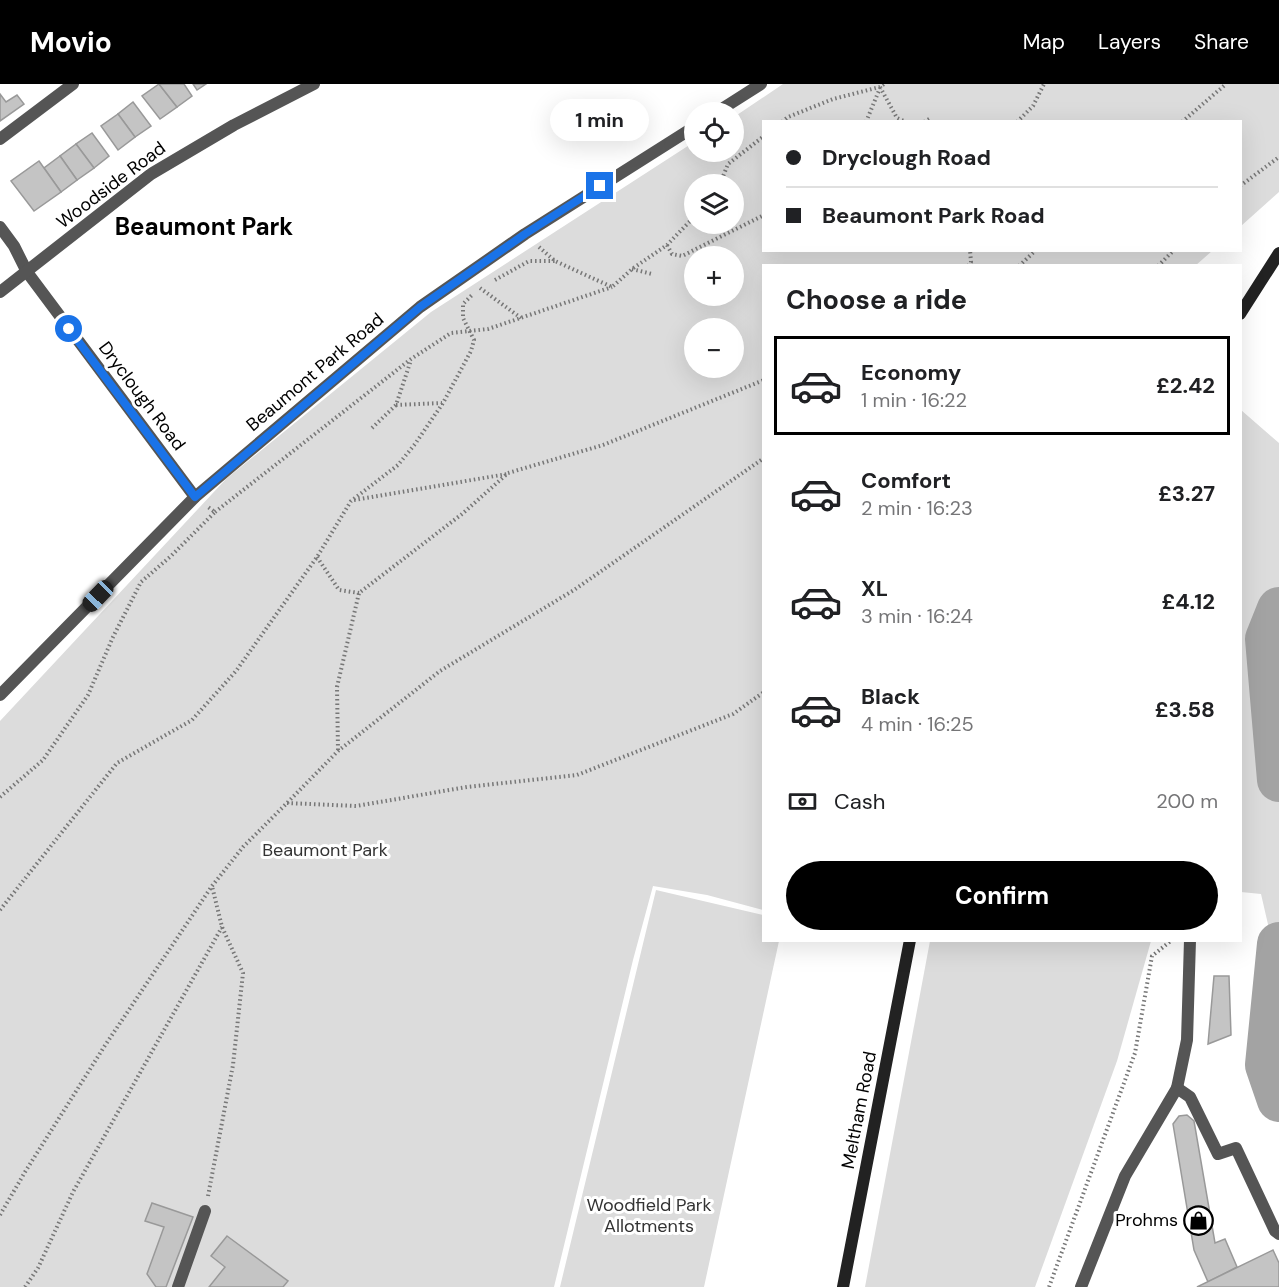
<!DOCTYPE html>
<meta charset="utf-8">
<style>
:root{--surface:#fff;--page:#f2f2f2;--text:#202124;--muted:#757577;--line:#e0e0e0;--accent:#000}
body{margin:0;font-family:"DM Sans",sans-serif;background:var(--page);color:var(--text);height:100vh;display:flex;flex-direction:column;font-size:22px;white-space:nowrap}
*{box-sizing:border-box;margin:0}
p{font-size:20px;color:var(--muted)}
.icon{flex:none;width:33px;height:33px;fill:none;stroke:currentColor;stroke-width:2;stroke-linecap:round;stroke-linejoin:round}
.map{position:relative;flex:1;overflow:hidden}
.details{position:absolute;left:762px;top:180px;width:480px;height:678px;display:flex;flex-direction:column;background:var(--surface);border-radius:0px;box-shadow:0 6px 24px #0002}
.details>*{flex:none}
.top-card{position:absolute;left:762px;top:36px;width:480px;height:132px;border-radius:0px;box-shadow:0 6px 24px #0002;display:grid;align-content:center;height:132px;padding:0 24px;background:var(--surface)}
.tools{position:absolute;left:684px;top:18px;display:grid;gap:12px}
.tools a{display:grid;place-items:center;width:60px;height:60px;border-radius:50%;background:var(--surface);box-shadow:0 6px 24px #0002;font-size:30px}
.end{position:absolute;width:27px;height:27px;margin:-14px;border:8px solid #1a73e8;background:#fff;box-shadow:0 0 0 3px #fff}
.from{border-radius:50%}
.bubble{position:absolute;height:42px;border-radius:21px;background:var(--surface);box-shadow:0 6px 24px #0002;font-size:20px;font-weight:700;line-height:42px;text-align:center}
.car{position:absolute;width:18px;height:36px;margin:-18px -9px;border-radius:8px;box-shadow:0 0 4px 2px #0007;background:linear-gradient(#222 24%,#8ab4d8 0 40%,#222 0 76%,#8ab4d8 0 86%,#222 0)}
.top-card b{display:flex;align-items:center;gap:21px;height:57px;font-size:22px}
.top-card b+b{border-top:2px solid var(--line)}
.top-card i{width:15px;height:15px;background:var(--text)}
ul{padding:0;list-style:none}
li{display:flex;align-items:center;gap:18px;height:99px;margin:0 12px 9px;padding:0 12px;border:3px solid transparent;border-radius:0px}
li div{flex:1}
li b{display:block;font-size:22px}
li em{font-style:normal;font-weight:700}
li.on{border-color:var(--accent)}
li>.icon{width:54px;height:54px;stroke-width:1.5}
h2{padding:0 24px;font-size:27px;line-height:72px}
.pay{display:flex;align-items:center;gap:15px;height:66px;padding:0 24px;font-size:22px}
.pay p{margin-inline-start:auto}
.button{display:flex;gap:12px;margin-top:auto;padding:12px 24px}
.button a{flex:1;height:69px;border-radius:36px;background:var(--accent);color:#fff;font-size:24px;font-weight:700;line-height:69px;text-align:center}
header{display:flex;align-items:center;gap:36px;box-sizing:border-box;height:84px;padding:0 30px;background:var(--accent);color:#fff}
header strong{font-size:28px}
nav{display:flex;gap:33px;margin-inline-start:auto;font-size:21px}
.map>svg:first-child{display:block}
.green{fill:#dcdcdc;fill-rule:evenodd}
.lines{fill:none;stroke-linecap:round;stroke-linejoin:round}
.river{stroke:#a3a3a3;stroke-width:44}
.building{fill:#c4c4c4;stroke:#999;stroke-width:1.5}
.path{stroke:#777;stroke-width:4;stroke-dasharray:1.5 3;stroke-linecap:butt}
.lane{stroke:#555;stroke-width:12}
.street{stroke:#555;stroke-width:12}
.secondary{stroke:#222;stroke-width:12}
.route{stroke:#1a73e8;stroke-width:8}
.labels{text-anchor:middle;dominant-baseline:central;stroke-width:6;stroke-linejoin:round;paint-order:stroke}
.street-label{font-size:18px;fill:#000;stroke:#fff}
.park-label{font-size:18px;fill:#333;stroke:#fff}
.poi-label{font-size:18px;fill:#000;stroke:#fff;text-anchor:end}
.district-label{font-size:24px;font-weight:bold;fill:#000;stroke:#fff}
</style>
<header>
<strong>Movio</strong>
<nav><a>Map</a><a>Layers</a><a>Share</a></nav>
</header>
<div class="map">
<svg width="1279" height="1203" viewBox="0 0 1279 1203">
<rect width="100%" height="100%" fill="#fff"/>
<g class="green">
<path d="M783 0H1279V108L1241 142 1240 38H764V166L1212 167 1195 182H764L763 826 707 811 653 802 633 876 554 1203H0V637L226 395 431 228 694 58V68H734V33ZM694 100H734V140H694ZM694 172H734V212H694ZM694 244H734V284H694Z"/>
<polygon points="1241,326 1279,359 1279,888 1261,810 1241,808"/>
<polygon points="656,806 763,831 764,856 779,857 704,1203 560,1203"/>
<polygon points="930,857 1151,857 1117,977 1035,1203 865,1203"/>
</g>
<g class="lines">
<g class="river">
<polyline points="1279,525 1267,555 1279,696"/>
<polyline points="1279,860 1267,981 1279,1016"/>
</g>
</g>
<g class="building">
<polygon points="159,0 177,23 160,35 142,12"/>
<polygon points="159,0 184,0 192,12 177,23"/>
<polygon points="193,0 206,0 197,6"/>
<polygon points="0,10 6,18 17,11 24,20 0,37"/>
<polygon points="133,18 151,42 135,53 118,30"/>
<polygon points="118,30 135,53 118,66 101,42"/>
<polygon points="92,49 109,72 94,84 76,60"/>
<polygon points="76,60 94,84 77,96 60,72"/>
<polygon points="60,72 77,96 61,108 44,84"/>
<polygon points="39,77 61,108 34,127 11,97"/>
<polygon points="1214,892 1229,892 1231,951 1208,960"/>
<polygon points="1187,1031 1194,1037 1215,1159 1225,1155 1237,1183 1208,1198 1194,1166 1173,1040 1179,1032"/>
<polygon points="152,1119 193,1133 166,1203 156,1203 147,1190 164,1143 145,1137"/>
<polygon points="227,1152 288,1197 283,1203 209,1203 225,1183 211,1172"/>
<polygon points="1273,1166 1279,1179 1279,1203 1197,1203"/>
</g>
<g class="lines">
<g class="path">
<polyline points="880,3 897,34 906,38"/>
<polyline points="782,38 788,33 833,15 880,3 884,0"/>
<polyline points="866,38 880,4"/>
<polyline points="924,38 931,34"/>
<polyline points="1017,38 1033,22 1044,0"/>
<polyline points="1182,38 1226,0"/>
<polyline points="720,100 728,80 764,52"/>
<polyline points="1240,102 1279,73"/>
<polyline points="667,161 672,170 682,172 764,131"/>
<polyline points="539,163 555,177 612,203 632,185 667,161 694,133"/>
<polyline points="968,182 971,178 970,166"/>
<polyline points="1019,182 1036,166"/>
<polyline points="1158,182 1174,166"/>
<polyline points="632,185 652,190"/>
<polyline points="495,196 529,177 555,177"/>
<polyline points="480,204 521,234"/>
<polyline points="396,321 442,319"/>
<polyline points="372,344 396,321 411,276"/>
<polyline points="354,416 507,390"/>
<polyline points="215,428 411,275 451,249 488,245 612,203"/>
<polyline points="317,473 339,506 359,509"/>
<polyline points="338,666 337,603 359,509 462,430 508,389 603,361 764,296"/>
<polyline points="0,713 43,676 88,611 113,553 141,498 171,472 215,428 208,423"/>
<polyline points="287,719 356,722 467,703 577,691 733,630 764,608"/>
<polyline points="0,826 117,679 192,636 236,587 317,473 351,417 398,381 415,360 443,319 471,267 474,256 463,234 463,220 473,210"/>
<polyline points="208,1112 233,981 243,889 222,843 212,802"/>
<polyline points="0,1131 25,1088 104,963 212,802 243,763 287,719 338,667 440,587 574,506 764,374"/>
<polyline points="25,1203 38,1184 73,1108 222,843"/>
<polyline points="1049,1203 1135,969 1152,872 1172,856"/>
</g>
<g class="lane">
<polyline points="0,55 73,0"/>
<polyline points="1177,1004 1190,1013 1218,1070 1236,1064 1275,1147 1279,1150"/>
<polyline points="178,1203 205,1127"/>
<polyline points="1081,1203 1125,1092 1177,1004 1187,956 1190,856"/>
</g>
<g class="street">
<polyline points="717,28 761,0"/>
<polyline points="0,143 14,162 27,188 195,413"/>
<polyline points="0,208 151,90 234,41 314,0"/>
<polyline points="0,611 195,413 420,223 525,150 694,43"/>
</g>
<g class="secondary">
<polyline points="1240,230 1279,169"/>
<polyline points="843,1203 910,856"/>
</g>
</g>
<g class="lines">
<polyline class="route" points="69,245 195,413 420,223 525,150 600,102"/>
</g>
<defs>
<symbol id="shop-ring" viewBox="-11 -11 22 22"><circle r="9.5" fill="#fff" stroke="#000" stroke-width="1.5"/><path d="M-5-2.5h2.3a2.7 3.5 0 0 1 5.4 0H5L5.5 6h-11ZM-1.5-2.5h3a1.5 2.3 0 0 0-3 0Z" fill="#000"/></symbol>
</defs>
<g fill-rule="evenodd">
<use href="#shop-ring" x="1182" y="1120" width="33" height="33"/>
</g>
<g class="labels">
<g class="street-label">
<text transform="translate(111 101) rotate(-37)">Woodside Road</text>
<text transform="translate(315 288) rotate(-40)">Beaumont Park Road</text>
<text transform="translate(142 312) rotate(53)">Dryclough Road</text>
<text transform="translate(859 1026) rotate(-79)">Meltham Road</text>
</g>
<g class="park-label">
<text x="325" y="766">Beaumont Park</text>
<text x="649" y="1121">Woodfield Park<tspan x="649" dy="21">Allotments</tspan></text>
</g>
<g class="poi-label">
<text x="1178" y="1136">Prohms</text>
</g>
<g class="district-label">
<text x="204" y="142">Beaumont Park</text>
</g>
</g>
</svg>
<div class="tools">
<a><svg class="icon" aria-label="locate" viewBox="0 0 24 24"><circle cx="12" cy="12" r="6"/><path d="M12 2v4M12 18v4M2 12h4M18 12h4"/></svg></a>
<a><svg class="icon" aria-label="layers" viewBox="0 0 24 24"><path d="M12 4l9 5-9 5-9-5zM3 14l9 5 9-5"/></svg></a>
<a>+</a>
<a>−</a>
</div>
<i class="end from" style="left:69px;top:245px"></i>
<i class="end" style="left:600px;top:102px"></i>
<div class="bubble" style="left:550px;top:15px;width:99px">1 min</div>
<i class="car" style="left:98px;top:512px;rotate:224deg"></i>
<div class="top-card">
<b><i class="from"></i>Dryclough Road</b>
<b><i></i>Beaumont Park Road</b>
</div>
<section class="details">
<h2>Choose a ride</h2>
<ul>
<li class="on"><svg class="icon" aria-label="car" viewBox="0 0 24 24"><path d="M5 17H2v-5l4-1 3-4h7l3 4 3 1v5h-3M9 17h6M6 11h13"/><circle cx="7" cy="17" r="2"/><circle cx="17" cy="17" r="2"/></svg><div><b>Economy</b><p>1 min · 16:22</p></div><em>£2.42</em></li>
<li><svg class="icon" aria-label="car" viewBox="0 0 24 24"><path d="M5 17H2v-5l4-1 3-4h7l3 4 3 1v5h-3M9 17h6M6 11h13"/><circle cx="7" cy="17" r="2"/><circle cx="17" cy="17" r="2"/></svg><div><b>Comfort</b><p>2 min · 16:23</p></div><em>£3.27</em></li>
<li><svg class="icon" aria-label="car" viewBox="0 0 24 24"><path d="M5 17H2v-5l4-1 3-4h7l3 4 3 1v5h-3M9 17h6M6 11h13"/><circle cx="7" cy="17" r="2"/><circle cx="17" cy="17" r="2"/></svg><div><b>XL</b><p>3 min · 16:24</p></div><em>£4.12</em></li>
<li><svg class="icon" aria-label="car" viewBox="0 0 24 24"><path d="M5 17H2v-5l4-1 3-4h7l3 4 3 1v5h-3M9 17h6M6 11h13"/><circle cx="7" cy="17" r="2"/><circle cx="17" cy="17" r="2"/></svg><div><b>Black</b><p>4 min · 16:25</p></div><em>£3.58</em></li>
</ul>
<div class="pay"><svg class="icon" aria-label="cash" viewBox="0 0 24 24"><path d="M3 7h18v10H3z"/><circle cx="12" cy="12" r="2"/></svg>Cash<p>200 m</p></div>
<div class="button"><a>Confirm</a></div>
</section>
</div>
